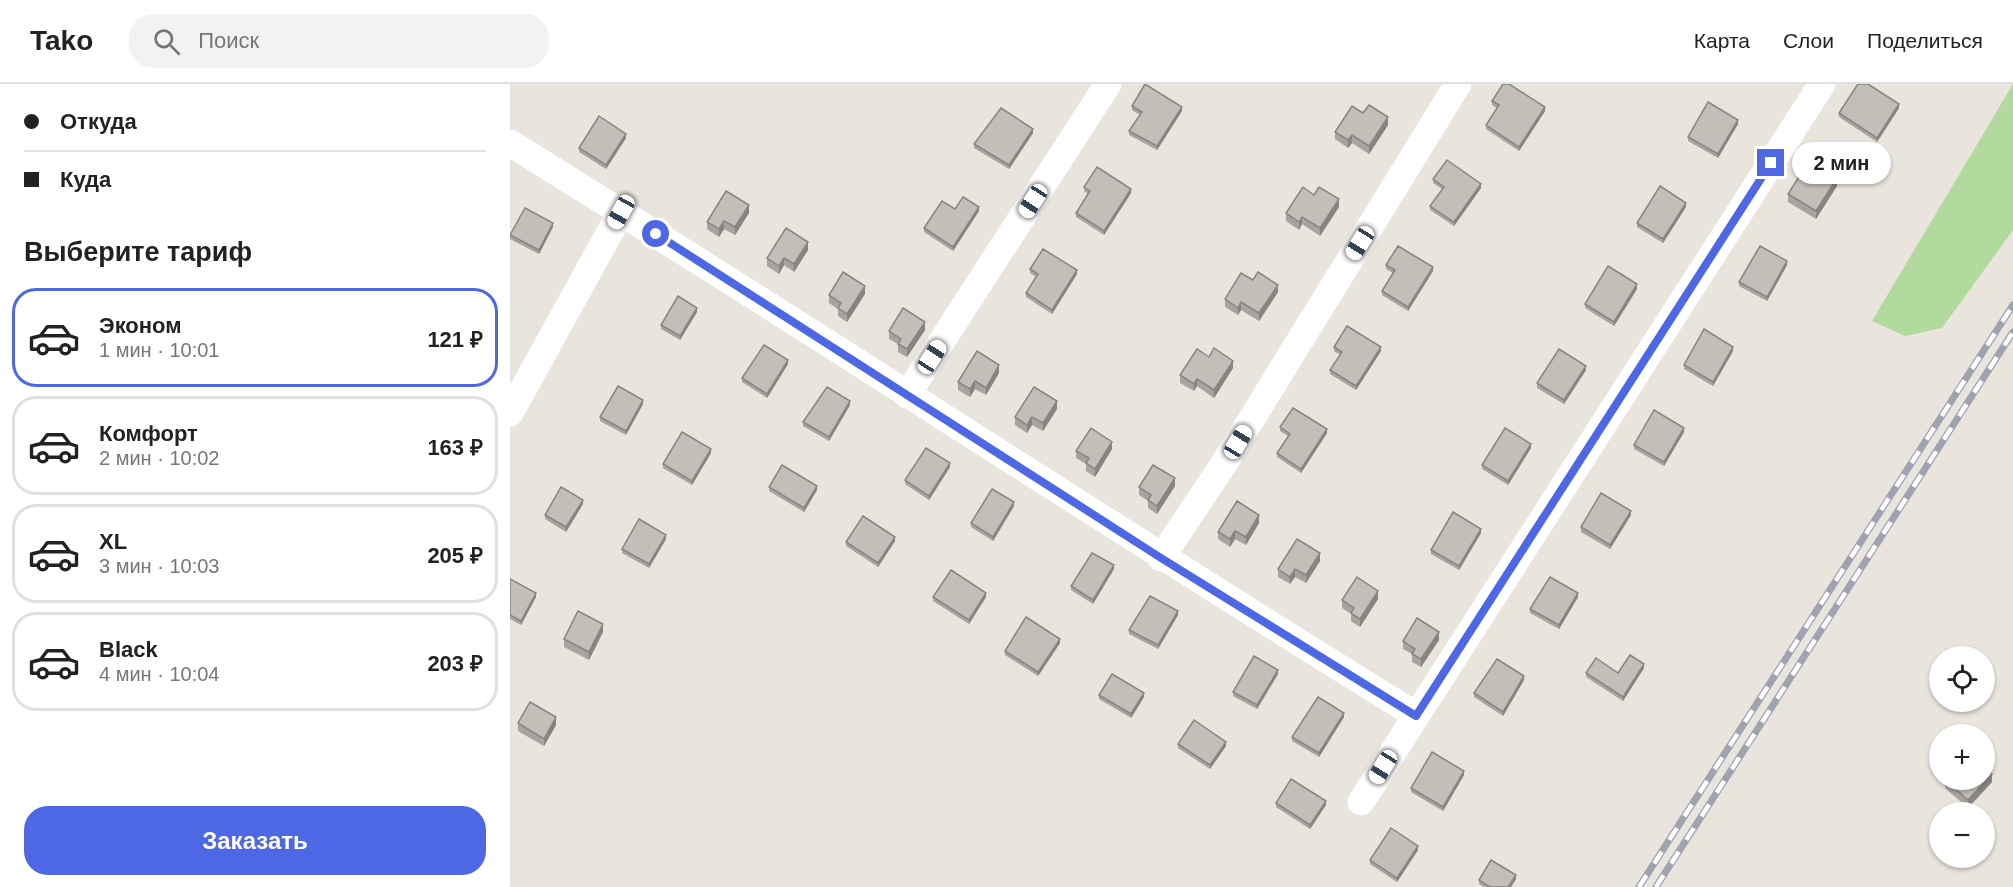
<!DOCTYPE html>
<html lang="ru">
<meta charset="utf-8">
<style>
:root{--surface:#fff;--page:#f2f2f2;--text:#222;--muted:#767676;--line:#e0e0e0;--accent:#4d67e5}
body{margin:0;font-family:Arial,sans-serif;background:var(--page);color:var(--text);height:100vh;display:flex;flex-direction:column;font-size:22px;white-space:nowrap}
*{box-sizing:border-box;margin:0}
p{font-size:20px;color:var(--muted)}
.icon{flex:none;width:33px;height:33px;fill:none;stroke:currentColor;stroke-width:2;stroke-linecap:round;stroke-linejoin:round}
.map{position:relative;flex:1;overflow:hidden}
.sheet{display:flex;flex-direction:column;background:var(--surface);width:510px}
.sheet>*{flex:none}
.guide{display:grid;align-content:center;height:132px;padding:0 24px;background:var(--surface)}
.tools{position:absolute;left:1419px;top:562px;display:grid;gap:12px}
.tools a{display:grid;place-items:center;width:66px;height:66px;border-radius:50%;background:var(--surface);box-shadow:0 2px 4px #0004;font-size:30px}
.end{position:absolute;width:27px;height:27px;margin:-14px;border:8px solid #4d67e5;background:#fff;box-shadow:0 0 0 3px #fff}
.from{border-radius:50%}
.bubble{position:absolute;height:42px;border-radius:21px;background:var(--surface);box-shadow:0 2px 4px #0004;font-size:20px;font-weight:800;line-height:42px;text-align:center}
.car{position:absolute;width:18px;height:36px;margin:-18px -9px;border-radius:8px;box-shadow:0 0 4px 2px #0007;background:linear-gradient(#fff 24%,#345 0 40%,#fff 0 76%,#345 0 86%,#fff 0)}
.guide b{display:flex;align-items:center;gap:21px;height:57px;font-size:22px}
.guide b+b{border-top:2px solid var(--line)}
.guide i{width:15px;height:15px;background:var(--text)}
ul{padding:0;list-style:none}
li{display:flex;align-items:center;gap:18px;height:99px;margin:0 12px 9px;padding:0 12px;border:3px solid var(--line);border-radius:24px}
li div{flex:1}
li b{display:block;font-size:22px}
li em{font-style:normal;font-weight:800}
li.active{border-color:var(--accent)}
li>.icon{width:54px;height:54px;stroke-width:1.5}
h2{padding:0 24px;font-size:27px;line-height:72px}
.primary-button{display:flex;gap:12px;margin-top:auto;padding:12px 24px}
.primary-button a{flex:1;height:69px;border-radius:24px;background:var(--accent);color:#fff;font-size:24px;font-weight:800;line-height:69px;text-align:center}
header{display:flex;align-items:center;gap:36px;box-sizing:border-box;height:84px;padding:0 30px;background:var(--surface);border-bottom:2px solid var(--line)}
header strong{font-size:28px}
nav{display:flex;gap:33px;margin-inline-start:auto;font-size:21px}
.search{width:420px;height:54px;background:var(--page);display:flex;align-items:center;gap:15px;box-sizing:border-box;padding:0 21px;border-radius:24px;color:var(--muted);font-size:22px}
main{display:flex;flex:1;min-height:0}
.map>svg:first-child{display:block}
.green{fill:#b2da9e}
.lines{fill:none;stroke-linecap:round;stroke-linejoin:round}
.minor{stroke:#fff;stroke-width:27}
.rail-casing{stroke:#a0a2b1;stroke-width:7}
.rail{stroke:#fff;stroke-width:4.5;stroke-dasharray:14;stroke-linecap:butt}
.wall{fill:#a7a39e}
.shaded-wall{fill:#888581}
.building{fill:#c2beb8;stroke:#888581;stroke-width:1.5}
.route{stroke:#4d67e5;stroke-width:8}
</style>
<header>
<strong>Tako</strong>
<div class="search"><svg class="icon" aria-label="search" viewBox="0 0 24 24"><circle cx="10" cy="10" r="6"/><path d="M15 15l6 6"/></svg>Поиск</div>
<nav><a>Карта</a><a>Слои</a><a>Поделиться</a></nav>
</header>
<main>
<section class="sheet">
<div class="guide">
<b><i class="from"></i>Откуда</b>
<b><i></i>Куда</b>
</div>
<h2>Выберите тариф</h2>
<ul>
<li class="active"><svg class="icon" aria-label="car" viewBox="0 0 24 24"><path d="M5 17H2v-5l4-1 3-4h7l3 4 3 1v5h-3M9 17h6M6 11h13"/><circle cx="7" cy="17" r="2"/><circle cx="17" cy="17" r="2"/></svg><div><b>Эконом</b><p>1 мин · 10:01</p></div><em>121 ₽</em></li>
<li><svg class="icon" aria-label="car" viewBox="0 0 24 24"><path d="M5 17H2v-5l4-1 3-4h7l3 4 3 1v5h-3M9 17h6M6 11h13"/><circle cx="7" cy="17" r="2"/><circle cx="17" cy="17" r="2"/></svg><div><b>Комфорт</b><p>2 мин · 10:02</p></div><em>163 ₽</em></li>
<li><svg class="icon" aria-label="car" viewBox="0 0 24 24"><path d="M5 17H2v-5l4-1 3-4h7l3 4 3 1v5h-3M9 17h6M6 11h13"/><circle cx="7" cy="17" r="2"/><circle cx="17" cy="17" r="2"/></svg><div><b>XL</b><p>3 мин · 10:03</p></div><em>205 ₽</em></li>
<li><svg class="icon" aria-label="car" viewBox="0 0 24 24"><path d="M5 17H2v-5l4-1 3-4h7l3 4 3 1v5h-3M9 17h6M6 11h13"/><circle cx="7" cy="17" r="2"/><circle cx="17" cy="17" r="2"/></svg><div><b>Black</b><p>4 мин · 10:04</p></div><em>203 ₽</em></li>
</ul>
<div class="primary-button"><a>Заказать</a></div>
</section>
<div class="map">
<svg width="1503" height="803" viewBox="0 0 1503 803">
<rect width="100%" height="100%" fill="#e9e4dc"/>
<polygon class="green" points="1503,0 1503,146 1432,244 1395,252 1362,237"/>
<g class="lines">
<g class="minor">
<path d="M0 59C304 247 602 444 906 631"/>
<polyline points="397,311 598,0"/>
<polyline points="0,329 111,128"/>
<polyline points="651,474 715,378 948,0"/>
<polyline points="851,718 1312,0"/>
</g>
<defs>
<g id="rail">
<polyline points="1129,803 1503,221"/>
<polyline points="1146,803 1503,248"/>
</g>
</defs>
<use href="#rail" class="rail-casing"/>
<use href="#rail" class="rail"/>
</g>
<g class="wall">
<polygon points="982,17 1035,27 1009,67 976,45 976,41 987,24 982,21"/>
<polygon points="622,22 672,27 647,66 619,51 619,47 630,31 622,26"/>
<polygon points="1389,24 1367,58 1329,33 1329,29"/>
<polygon points="853,29 878,41 859,70 842,59 838,64 825,55 825,48"/>
<polygon points="1228,40 1208,74 1178,57 1178,53"/>
<polygon points="523,49 499,85 464,64 464,60"/>
<polygon points="116,54 96,85 69,68 69,64"/>
<polygon points="923,95 971,104 944,142 920,126 920,122 932,105 923,99"/>
<polygon points="1327,102 1306,135 1278,118 1278,110"/>
<polygon points="574,103 621,109 594,151 566,133 566,129 578,110 574,107"/>
<polygon points="804,111 829,123 810,152 792,140 789,146 776,137 776,129"/>
<polygon points="1176,123 1153,159 1127,143 1127,139"/>
<polygon points="445,125 469,127 443,167 414,148 414,144"/>
<polygon points="239,129 225,151 214,145 209,153 197,145 197,138"/>
<polygon points="43,143 29,170 0,155 0,151"/>
<polygon points="298,166 284,188 274,181 269,190 257,182 257,174"/>
<polygon points="876,181 923,187 898,227 872,211 872,207 883,189 876,185"/>
<polygon points="1277,181 1257,217 1229,202 1229,198"/>
<polygon points="520,185 567,190 542,230 516,213 516,209 526,193 520,189"/>
<polygon points="743,196 768,208 749,237 731,226 728,231 715,223 715,215"/>
<polygon points="1127,205 1104,242 1075,224 1075,220"/>
<polygon points="355,210 337,238 328,232 328,225 319,219 319,211"/>
<polygon points="187,228 170,256 151,245 151,241"/>
<polygon points="415,246 397,273 388,268 388,260 379,255 379,247"/>
<polygon points="824,263 871,267 846,306 820,290 820,286 830,271 824,267"/>
<polygon points="1223,267 1203,302 1174,285 1174,281"/>
<polygon points="699,273 723,284 704,314 687,302 684,307 670,299 670,291"/>
<polygon points="278,280 257,314 232,298 232,294"/>
<polygon points="1076,286 1054,320 1027,304 1027,299"/>
<polygon points="489,289 476,311 465,305 460,313 448,306 448,298"/>
<polygon points="133,320 116,351 90,337 90,333"/>
<polygon points="340,321 319,357 293,342 293,338"/>
<polygon points="547,325 533,347 522,341 517,349 505,341 505,333"/>
<polygon points="770,343 817,349 791,389 767,373 767,369 778,352 770,347"/>
<polygon points="1174,348 1154,382 1124,365 1124,361"/>
<polygon points="1021,364 998,401 972,385 972,381"/>
<polygon points="602,365 585,393 576,387 576,380 566,374 566,367"/>
<polygon points="201,369 182,401 153,384 153,380"/>
<polygon points="440,383 419,416 395,400 395,396"/>
<polygon points="665,402 647,430 638,424 638,417 629,411 629,403"/>
<polygon points="259,403 307,406 294,428 259,407"/>
<polygon points="73,420 56,448 35,435 35,431"/>
<polygon points="504,422 483,457 461,443 461,439"/>
<polygon points="1121,431 1100,465 1071,448 1071,443"/>
<polygon points="749,439 736,461 725,455 720,463 708,455 708,448"/>
<polygon points="971,449 949,486 921,470 921,466"/>
<polygon points="156,455 139,484 112,469 112,465"/>
<polygon points="385,457 368,483 336,462 336,458"/>
<polygon points="810,477 796,499 785,493 780,500 768,493 768,485"/>
<polygon points="604,485 583,520 561,506 561,502"/>
<polygon points="0,496 26,513 11,541 0,535"/>
<polygon points="423,513 476,513 459,540 423,517"/>
<polygon points="1068,513 1049,545 1020,529 1020,525"/>
<polygon points="868,515 850,543 841,537 841,530 832,524 832,516"/>
<polygon points="668,531 648,565 619,550 619,546"/>
<polygon points="93,548 79,576 54,563 54,555"/>
<polygon points="929,556 911,583 902,578 902,570 893,565 893,557"/>
<polygon points="550,559 528,592 495,571 495,567"/>
<polygon points="1134,584 1113,617 1076,593 1076,589 1108,589"/>
<polygon points="768,590 747,625 723,612 723,608"/>
<polygon points="1014,596 993,632 964,613 964,609"/>
<polygon points="589,611 634,613 621,634 589,615"/>
<polygon points="834,633 809,673 782,657 782,653"/>
<polygon points="8,639 46,641 34,662 8,647"/>
<polygon points="668,660 716,662 700,685 668,664"/>
<polygon points="954,691 933,727 901,708 901,704"/>
<polygon points="1435,696 1482,698 1458,724 1435,704"/>
<polygon points="766,719 816,721 800,745 766,723"/>
<polygon points="908,766 887,798 860,780 860,776"/>
<polygon points="1006,795 1001,803 974,803 969,800 969,796"/>
</g>
<g class="shaded-wall">
<polygon points="1389,20 1389,24 1367,58 1367,54"/>
<polygon points="672,23 672,27 647,66 647,62"/>
<polygon points="1035,23 1035,27 1009,67 1009,63"/>
<polygon points="878,33 878,41 859,70 859,62"/>
<polygon points="1228,36 1228,40 1208,74 1208,70"/>
<polygon points="523,45 523,49 499,85 499,81"/>
<polygon points="116,50 116,54 96,85 96,81"/>
<polygon points="842,51 842,59 838,64 838,56"/>
<polygon points="1327,94 1327,102 1306,135 1306,127"/>
<polygon points="971,100 971,104 944,142 944,138"/>
<polygon points="621,105 621,109 594,151 594,147"/>
<polygon points="829,115 829,123 810,152 810,144"/>
<polygon points="1176,119 1176,123 1153,159 1153,155"/>
<polygon points="239,121 239,129 225,151 225,143"/>
<polygon points="469,123 469,127 443,167 443,163"/>
<polygon points="792,133 792,140 789,146 789,138"/>
<polygon points="214,137 214,145 209,153 209,145"/>
<polygon points="43,139 43,143 29,170 29,166"/>
<polygon points="298,158 298,166 284,188 284,180"/>
<polygon points="274,174 274,181 269,190 269,182"/>
<polygon points="1277,177 1277,181 1257,217 1257,213"/>
<polygon points="923,183 923,187 898,227 898,223"/>
<polygon points="567,186 567,190 542,230 542,226"/>
<polygon points="1127,200 1127,205 1104,242 1104,238"/>
<polygon points="768,201 768,208 749,237 749,229"/>
<polygon points="355,202 355,210 337,238 337,230"/>
<polygon points="731,218 731,226 728,231 728,224"/>
<polygon points="187,224 187,228 170,256 170,252"/>
<polygon points="415,238 415,246 397,273 397,265"/>
<polygon points="871,263 871,267 846,306 846,302"/>
<polygon points="1223,263 1223,267 1203,302 1203,298"/>
<polygon points="278,276 278,280 257,314 257,310"/>
<polygon points="723,277 723,284 704,314 704,306"/>
<polygon points="489,281 489,289 476,311 476,304"/>
<polygon points="1076,282 1076,286 1054,320 1054,316"/>
<polygon points="687,295 687,302 684,307 684,300"/>
<polygon points="465,297 465,305 460,313 460,305"/>
<polygon points="133,316 133,320 116,351 116,347"/>
<polygon points="340,317 340,321 319,357 319,353"/>
<polygon points="547,317 547,325 533,347 533,339"/>
<polygon points="522,333 522,341 517,349 517,341"/>
<polygon points="1174,344 1174,348 1154,382 1154,378"/>
<polygon points="817,345 817,349 791,389 791,385"/>
<polygon points="602,358 602,365 585,393 585,385"/>
<polygon points="1021,360 1021,364 998,401 998,397"/>
<polygon points="201,365 201,369 182,401 182,397"/>
<polygon points="440,379 440,383 419,416 419,412"/>
<polygon points="665,394 665,402 647,430 647,422"/>
<polygon points="307,402 307,406 294,428 294,424"/>
<polygon points="73,416 73,420 56,448 56,443"/>
<polygon points="504,418 504,422 483,457 483,453"/>
<polygon points="1121,427 1121,431 1100,465 1100,461"/>
<polygon points="749,431 749,439 736,461 736,453"/>
<polygon points="971,445 971,449 949,486 949,482"/>
<polygon points="725,447 725,455 720,463 720,455"/>
<polygon points="156,451 156,455 139,484 139,480"/>
<polygon points="385,453 385,457 368,483 368,479"/>
<polygon points="810,469 810,477 796,499 796,491"/>
<polygon points="604,481 604,485 583,520 583,516"/>
<polygon points="785,485 785,493 780,500 780,493"/>
<polygon points="868,507 868,515 850,543 850,535"/>
<polygon points="26,509 26,513 11,541 11,537"/>
<polygon points="476,509 476,513 459,540 459,536"/>
<polygon points="1068,509 1068,513 1049,545 1049,541"/>
<polygon points="668,527 668,531 648,565 648,561"/>
<polygon points="93,540 93,548 79,576 79,568"/>
<polygon points="929,548 929,556 911,583 911,575"/>
<polygon points="550,555 550,559 528,592 528,588"/>
<polygon points="1134,580 1134,584 1113,617 1113,613"/>
<polygon points="768,586 768,590 747,625 747,621"/>
<polygon points="1014,592 1014,596 993,632 993,628"/>
<polygon points="634,609 634,613 621,634 621,630"/>
<polygon points="834,629 834,633 809,673 809,669"/>
<polygon points="46,633 46,641 34,662 34,655"/>
<polygon points="716,658 716,662 700,685 700,681"/>
<polygon points="954,687 954,691 933,727 933,723"/>
<polygon points="1482,690 1482,698 1458,724 1458,716"/>
<polygon points="816,717 816,721 800,745 800,741"/>
<polygon points="908,762 908,766 887,798 887,794"/>
<polygon points="1006,791 1006,795 1001,803 998,803"/>
</g>
<g class="building">
<polygon points="635,0 672,23 647,62 619,47 632,28 622,22"/>
<polygon points="993,0 999,0 1035,23 1009,63 976,41 989,21 982,17"/>
<polygon points="1348,0 1358,0 1389,20 1367,54 1329,29"/>
<polygon points="1198,18 1228,36 1208,70 1178,53"/>
<polygon points="859,21 878,33 859,62 842,51 838,56 825,48 842,22 853,29"/>
<polygon points="491,24 523,45 499,81 464,60"/>
<polygon points="89,32 116,50 96,81 69,64"/>
<polygon points="937,76 971,100 944,138 920,122 934,103 923,95"/>
<polygon points="1299,77 1327,94 1306,127 1278,110"/>
<polygon points="587,83 621,105 594,147 566,129 580,107 574,103"/>
<polygon points="1150,102 1176,119 1153,155 1127,139"/>
<polygon points="793,103 804,111 809,103 829,115 810,144 792,133 789,138 776,129"/>
<polygon points="216,107 239,121 225,143 214,137 209,145 197,138"/>
<polygon points="453,113 469,123 443,163 414,144 432,117 445,125"/>
<polygon points="15,124 43,139 29,166 0,151"/>
<polygon points="276,144 298,158 284,180 274,174 269,182 257,174"/>
<polygon points="888,162 923,183 898,223 872,207 885,186 876,181"/>
<polygon points="1250,162 1277,177 1257,213 1229,198"/>
<polygon points="533,165 567,186 542,226 516,209 528,190 520,185"/>
<polygon points="1098,182 1127,200 1104,238 1075,220"/>
<polygon points="333,188 355,202 337,230 328,224 331,219 319,211"/>
<polygon points="748,188 768,201 749,229 731,218 728,224 715,215 731,189 743,196"/>
<polygon points="168,212 187,224 170,252 151,241"/>
<polygon points="393,224 415,238 397,265 388,260 391,255 379,247"/>
<polygon points="837,242 871,263 846,302 820,286 832,268 824,263"/>
<polygon points="1194,245 1223,263 1203,298 1174,281"/>
<polygon points="254,261 278,276 257,310 232,294"/>
<polygon points="704,264 723,277 704,306 687,295 684,300 670,291 687,265 699,273"/>
<polygon points="1049,265 1076,282 1054,316 1027,299"/>
<polygon points="467,267 489,281 476,304 465,297 460,305 448,298"/>
<polygon points="108,302 133,316 116,347 90,333"/>
<polygon points="317,303 340,317 319,353 293,338"/>
<polygon points="524,303 547,317 533,339 522,333 517,341 505,333"/>
<polygon points="783,324 817,345 791,385 767,369 780,350 770,343"/>
<polygon points="1144,326 1174,344 1154,378 1124,361"/>
<polygon points="581,344 602,358 585,385 576,379 579,374 566,367"/>
<polygon points="995,344 1021,360 998,397 972,381"/>
<polygon points="172,348 201,365 182,397 153,380"/>
<polygon points="416,364 440,379 419,412 395,396"/>
<polygon points="272,381 307,402 294,424 259,403"/>
<polygon points="643,381 665,394 647,422 638,416 641,411 629,403"/>
<polygon points="51,403 73,416 56,443 35,431"/>
<polygon points="482,405 504,418 483,453 461,439"/>
<polygon points="1091,409 1121,427 1100,461 1071,443"/>
<polygon points="727,417 749,431 736,453 725,447 720,455 708,448"/>
<polygon points="943,428 971,445 949,482 921,466"/>
<polygon points="353,432 385,453 368,479 336,458"/>
<polygon points="129,435 156,451 139,480 112,465"/>
<polygon points="787,455 810,469 796,491 785,485 780,493 768,485"/>
<polygon points="582,469 604,481 583,516 561,502"/>
<polygon points="441,486 476,509 459,536 423,513"/>
<polygon points="847,493 868,507 850,535 841,529 844,524 832,516"/>
<polygon points="1040,493 1068,509 1049,541 1020,525"/>
<polygon points="0,495 26,509 11,537 0,531"/>
<polygon points="640,512 668,527 648,561 619,546"/>
<polygon points="68,527 93,540 79,568 54,555"/>
<polygon points="516,533 550,555 528,588 495,567"/>
<polygon points="907,534 929,548 911,575 902,570 905,565 893,557"/>
<polygon points="1120,571 1134,580 1113,613 1076,589 1086,574 1108,589"/>
<polygon points="744,572 768,586 747,621 723,608"/>
<polygon points="987,575 1014,592 993,628 964,609"/>
<polygon points="602,590 634,609 621,630 589,611"/>
<polygon points="808,613 834,629 809,669 782,653"/>
<polygon points="20,618 46,633 34,655 8,639"/>
<polygon points="684,636 716,658 700,681 668,660"/>
<polygon points="922,668 954,687 933,723 901,704"/>
<polygon points="1474,684 1482,690 1458,716 1435,696 1474,696"/>
<polygon points="781,695 816,717 800,741 766,719"/>
<polygon points="881,744 908,762 887,794 860,776"/>
<polygon points="981,776 1006,791 998,803 980,803 969,796"/>
</g>
<g class="lines">
<polyline class="route" points="146,150 651,474 906,632 1261,79"/>
</g>
</svg>
<div class="tools">
<a><svg class="icon" aria-label="locate" viewBox="0 0 24 24"><circle cx="12" cy="12" r="6"/><path d="M12 2v4M12 18v4M2 12h4M18 12h4"/></svg></a>
<a>+</a>
<a>−</a>
</div>
<i class="end from" style="left:146px;top:150px"></i>
<i class="end" style="left:1261px;top:79px"></i>
<div class="bubble" style="left:1282px;top:58px;width:99px">2 мин</div>
<i class="car" style="left:523px;top:117px;rotate:213deg"></i>
<i class="car" style="left:111px;top:128px;rotate:209deg"></i>
<i class="car" style="left:850px;top:159px;rotate:212deg"></i>
<i class="car" style="left:422px;top:273px;rotate:33deg"></i>
<i class="car" style="left:728px;top:358px;rotate:31deg"></i>
<i class="car" style="left:873px;top:683px;rotate:212deg"></i>
</div>
</main>
